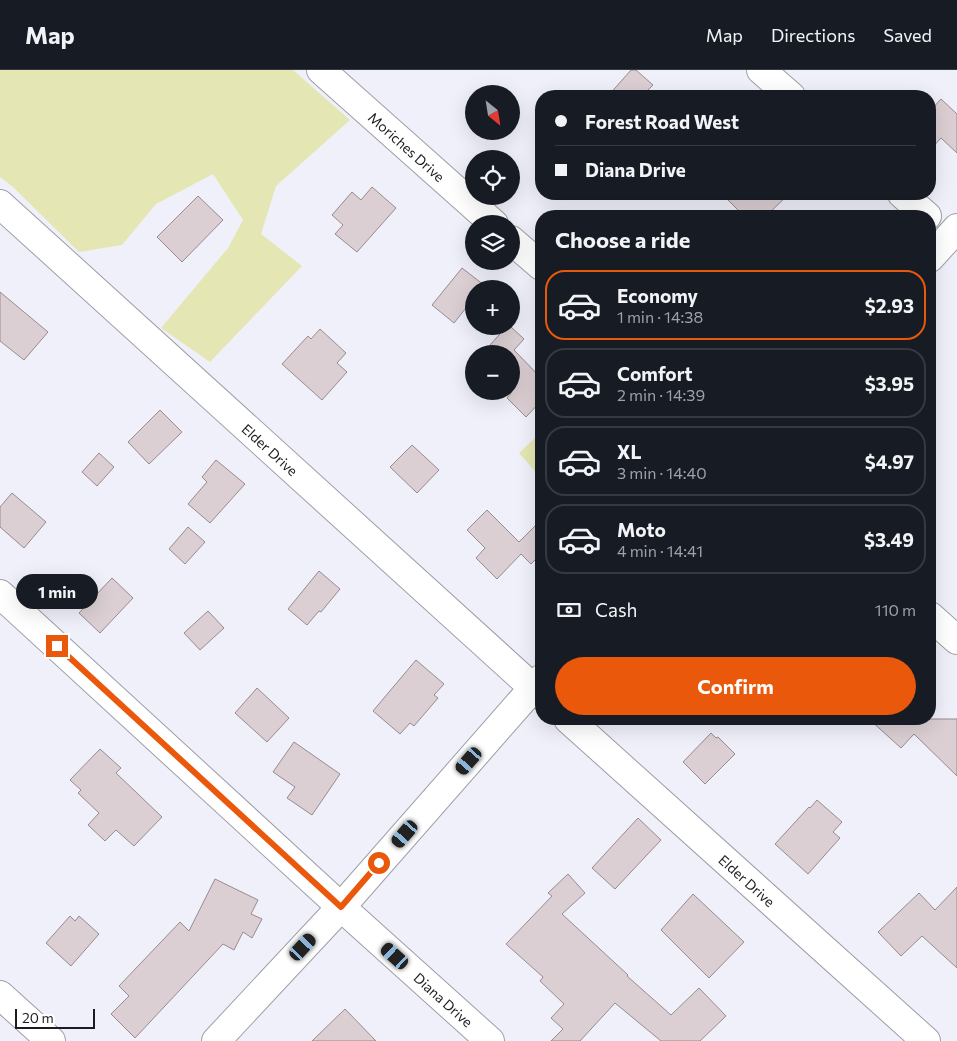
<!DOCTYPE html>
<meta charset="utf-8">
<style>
:root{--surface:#171b24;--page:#242831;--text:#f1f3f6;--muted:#9ea1a6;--line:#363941;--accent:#ea580c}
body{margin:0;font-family:Commissioner,sans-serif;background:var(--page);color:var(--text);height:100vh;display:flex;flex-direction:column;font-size:19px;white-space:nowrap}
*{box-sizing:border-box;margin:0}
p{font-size:16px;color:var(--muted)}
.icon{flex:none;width:28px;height:28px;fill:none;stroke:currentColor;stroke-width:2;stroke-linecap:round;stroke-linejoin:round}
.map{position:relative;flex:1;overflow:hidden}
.side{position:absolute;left:535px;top:140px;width:401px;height:515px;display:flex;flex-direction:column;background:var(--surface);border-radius:20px;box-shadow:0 5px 20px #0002}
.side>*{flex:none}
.top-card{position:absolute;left:535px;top:20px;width:401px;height:110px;border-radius:20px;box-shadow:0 5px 20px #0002;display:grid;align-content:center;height:110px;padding:0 20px;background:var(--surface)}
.needle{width:32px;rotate:150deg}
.fabs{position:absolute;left:465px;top:15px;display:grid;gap:10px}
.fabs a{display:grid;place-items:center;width:55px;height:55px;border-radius:50%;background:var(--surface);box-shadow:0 5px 20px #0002;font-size:25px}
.scale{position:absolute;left:15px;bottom:12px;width:80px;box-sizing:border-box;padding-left:5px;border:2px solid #1c1c20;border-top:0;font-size:14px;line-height:18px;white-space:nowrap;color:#1c1c20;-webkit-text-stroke:4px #fefefe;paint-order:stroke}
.end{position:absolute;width:22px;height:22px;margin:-11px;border:6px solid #ea580c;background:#fff;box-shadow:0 0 0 2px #fff}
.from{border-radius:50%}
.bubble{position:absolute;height:35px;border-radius:18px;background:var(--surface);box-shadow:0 5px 20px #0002;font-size:16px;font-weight:700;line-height:35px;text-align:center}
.car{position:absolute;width:15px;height:30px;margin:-15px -8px;border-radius:6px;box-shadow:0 0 4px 1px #0007;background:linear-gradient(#222 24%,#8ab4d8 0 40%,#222 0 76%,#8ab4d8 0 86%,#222 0)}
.top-card b{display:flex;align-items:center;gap:18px;height:48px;font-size:19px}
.top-card b+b{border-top:1px solid var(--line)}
.top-card i{width:12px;height:12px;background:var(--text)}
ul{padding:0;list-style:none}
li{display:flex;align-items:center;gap:15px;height:70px;margin:0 10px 8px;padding:0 10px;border:2px solid var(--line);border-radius:20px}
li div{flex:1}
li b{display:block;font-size:19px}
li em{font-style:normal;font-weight:700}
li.on{border-color:var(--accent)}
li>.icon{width:45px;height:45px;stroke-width:1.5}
h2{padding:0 20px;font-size:22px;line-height:60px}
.pay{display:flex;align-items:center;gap:12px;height:55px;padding:0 20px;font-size:19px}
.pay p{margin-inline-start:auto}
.button{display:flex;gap:10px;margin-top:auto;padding:10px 20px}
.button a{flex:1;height:58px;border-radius:30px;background:var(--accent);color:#fff;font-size:20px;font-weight:700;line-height:58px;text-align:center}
header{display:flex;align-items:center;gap:30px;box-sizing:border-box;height:70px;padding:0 25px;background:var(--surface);border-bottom:1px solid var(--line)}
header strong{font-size:24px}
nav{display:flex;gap:28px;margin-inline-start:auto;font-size:18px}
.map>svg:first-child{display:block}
.green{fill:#e4e7b3}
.building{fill:#dbcfd3;stroke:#978b8f}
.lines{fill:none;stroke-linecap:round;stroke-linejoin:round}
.street-casing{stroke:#9e9ea8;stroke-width:30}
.street{stroke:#fff;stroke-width:28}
.route{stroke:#ea580c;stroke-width:6}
.labels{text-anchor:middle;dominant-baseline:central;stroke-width:4;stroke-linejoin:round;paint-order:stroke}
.street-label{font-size:14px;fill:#1c1c20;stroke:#fefefe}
</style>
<header>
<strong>Map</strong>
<nav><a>Map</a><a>Directions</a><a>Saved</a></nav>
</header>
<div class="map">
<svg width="957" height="971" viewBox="0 0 957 971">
<rect width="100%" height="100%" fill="#eff0fa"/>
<g class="green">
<polygon points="0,0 293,0 350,50 276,116 261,164 302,196 210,292 161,258 228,178 243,150 213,104 156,134 122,175 79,182 14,118 0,107"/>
<polygon points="541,362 541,408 519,383"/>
</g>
<g class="building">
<polygon points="631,0 636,0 653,15 642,26 608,26"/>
<polygon points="941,29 957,44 957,83 941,68 930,80 930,41"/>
<polygon points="372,117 396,138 357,182 335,164 343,155 332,145 352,122 361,130"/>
<polygon points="722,124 789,124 766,146 744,146"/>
<polygon points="198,126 223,150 182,192 157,167"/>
<polygon points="462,198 484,215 482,219 474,219 474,228 454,253 432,235"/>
<polygon points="0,222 48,262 24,290 0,271"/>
<polygon points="507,256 510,256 524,269 514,280 541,308 541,331 526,347 507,328 511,323 511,283 482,284"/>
<polygon points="320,259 346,283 337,293 347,302 322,330 282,294 308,266 311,269"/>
<polygon points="160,340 182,362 149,394 128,372"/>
<polygon points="412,375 439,400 417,423 390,397"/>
<polygon points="99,383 114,397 97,416 82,402"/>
<polygon points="216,390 245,414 210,453 188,434 207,412 202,407"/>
<polygon points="12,423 46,452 24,478 0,457 0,437"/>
<polygon points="487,440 519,472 541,450 541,484 531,494 521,484 497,509 476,488 485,478 467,460"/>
<polygon points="188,457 205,472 185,494 169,479"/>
<polygon points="319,501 340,519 321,542 319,541 307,555 288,539"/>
<polygon points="112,508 133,528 100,563 79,543"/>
<polygon points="208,541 224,558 200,580 184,563"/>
<polygon points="416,590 444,614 434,625 438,628 414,656 410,653 400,664 373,641"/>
<polygon points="257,618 289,648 267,672 235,643"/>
<polygon points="869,649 957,649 957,706 914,664 901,678"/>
<polygon points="711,663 716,668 718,667 735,684 705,714 683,692"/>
<polygon points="294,672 340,704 312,745 287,728 295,717 273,702"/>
<polygon points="100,679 121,698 116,703 162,747 134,776 116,760 105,771 88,755 99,743 78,723 81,720 70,710"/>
<polygon points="817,730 842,752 833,762 840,768 808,804 775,774 809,737 810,738"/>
<polygon points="638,748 661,770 615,819 592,798"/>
<polygon points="568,804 585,823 562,844 628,905 627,906 671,945 699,918 726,946 700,971 661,971 615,933 580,971 551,971 563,959 551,948 564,934 540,911 543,907 506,874 552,826 548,823"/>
<polygon points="215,809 258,830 251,844 262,849 252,868 243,862 234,880 223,874 135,968 111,944 129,926 119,916 180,852 189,861"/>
<polygon points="957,817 957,898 922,866 901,886 878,862 919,823 935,840"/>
<polygon points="693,824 744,872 709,908 661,860"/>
<polygon points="70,846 75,851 79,846 99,864 71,896 46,873"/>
<polygon points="345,939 376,971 312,971"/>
</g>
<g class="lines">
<defs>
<g id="street">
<path id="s1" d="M321 0 494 154"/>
<polyline points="761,0 791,26"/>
<polyline points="902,124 927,146"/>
<path id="s2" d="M0 134 541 625"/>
<polyline points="511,170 541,196"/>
<polyline points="930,188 957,158"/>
<path id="s3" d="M0 524 341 837 490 971"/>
<polyline points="930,546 957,570"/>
<path id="s4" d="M568 649 926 971"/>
<polyline points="0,925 51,971"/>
<polyline points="216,971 341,837 541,609"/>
</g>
</defs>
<use href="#street" class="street-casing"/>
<use href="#street" class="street"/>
</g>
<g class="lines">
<polyline class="route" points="57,576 341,837 379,793"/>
</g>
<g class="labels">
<g class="street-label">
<text stroke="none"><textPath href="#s1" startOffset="115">Moriches Drive</textPath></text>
<text stroke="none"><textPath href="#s2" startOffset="365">Elder Drive</textPath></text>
<text stroke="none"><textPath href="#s4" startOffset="241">Elder Drive</textPath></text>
<text stroke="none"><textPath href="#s3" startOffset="601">Diana Drive</textPath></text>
</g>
</g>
</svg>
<div class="fabs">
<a><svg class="needle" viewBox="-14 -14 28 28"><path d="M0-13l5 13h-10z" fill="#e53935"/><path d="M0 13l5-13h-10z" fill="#9ea1a6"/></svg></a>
<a><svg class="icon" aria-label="locate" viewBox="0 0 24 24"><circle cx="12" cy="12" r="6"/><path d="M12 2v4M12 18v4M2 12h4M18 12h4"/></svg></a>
<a><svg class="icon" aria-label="layers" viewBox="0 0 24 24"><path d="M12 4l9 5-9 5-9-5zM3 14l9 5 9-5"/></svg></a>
<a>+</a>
<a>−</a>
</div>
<div class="scale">20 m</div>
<i class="end from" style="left:379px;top:793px"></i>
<i class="end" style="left:57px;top:576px"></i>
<div class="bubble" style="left:16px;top:504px;width:82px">1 min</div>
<i class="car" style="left:469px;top:691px;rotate:221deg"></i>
<i class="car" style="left:405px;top:764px;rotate:221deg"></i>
<i class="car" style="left:303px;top:877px;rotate:43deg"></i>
<i class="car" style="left:395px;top:886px;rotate:312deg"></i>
<div class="top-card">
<b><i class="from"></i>Forest Road West</b>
<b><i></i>Diana Drive</b>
</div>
<section class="side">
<h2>Choose a ride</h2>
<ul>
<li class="on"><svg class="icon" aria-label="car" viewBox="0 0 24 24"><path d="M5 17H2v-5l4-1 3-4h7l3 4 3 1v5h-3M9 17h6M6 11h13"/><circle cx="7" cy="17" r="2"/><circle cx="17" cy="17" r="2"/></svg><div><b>Economy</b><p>1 min · 14:38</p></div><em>$2.93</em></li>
<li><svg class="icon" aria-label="car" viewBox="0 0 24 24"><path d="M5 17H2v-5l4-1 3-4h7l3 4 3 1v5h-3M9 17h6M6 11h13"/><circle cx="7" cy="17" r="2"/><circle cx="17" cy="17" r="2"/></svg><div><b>Comfort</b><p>2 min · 14:39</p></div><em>$3.95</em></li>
<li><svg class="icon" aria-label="car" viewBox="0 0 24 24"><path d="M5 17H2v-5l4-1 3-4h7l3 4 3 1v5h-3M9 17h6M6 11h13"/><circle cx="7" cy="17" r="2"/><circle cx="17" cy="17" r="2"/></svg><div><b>XL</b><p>3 min · 14:40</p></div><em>$4.97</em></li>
<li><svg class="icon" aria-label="car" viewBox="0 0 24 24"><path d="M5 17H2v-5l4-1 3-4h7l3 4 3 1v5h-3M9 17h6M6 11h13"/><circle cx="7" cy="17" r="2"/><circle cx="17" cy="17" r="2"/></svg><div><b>Moto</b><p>4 min · 14:41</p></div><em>$3.49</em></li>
</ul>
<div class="pay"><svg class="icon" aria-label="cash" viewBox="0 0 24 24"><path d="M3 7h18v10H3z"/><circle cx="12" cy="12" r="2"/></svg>Cash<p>110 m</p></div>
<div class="button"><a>Confirm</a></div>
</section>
</div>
